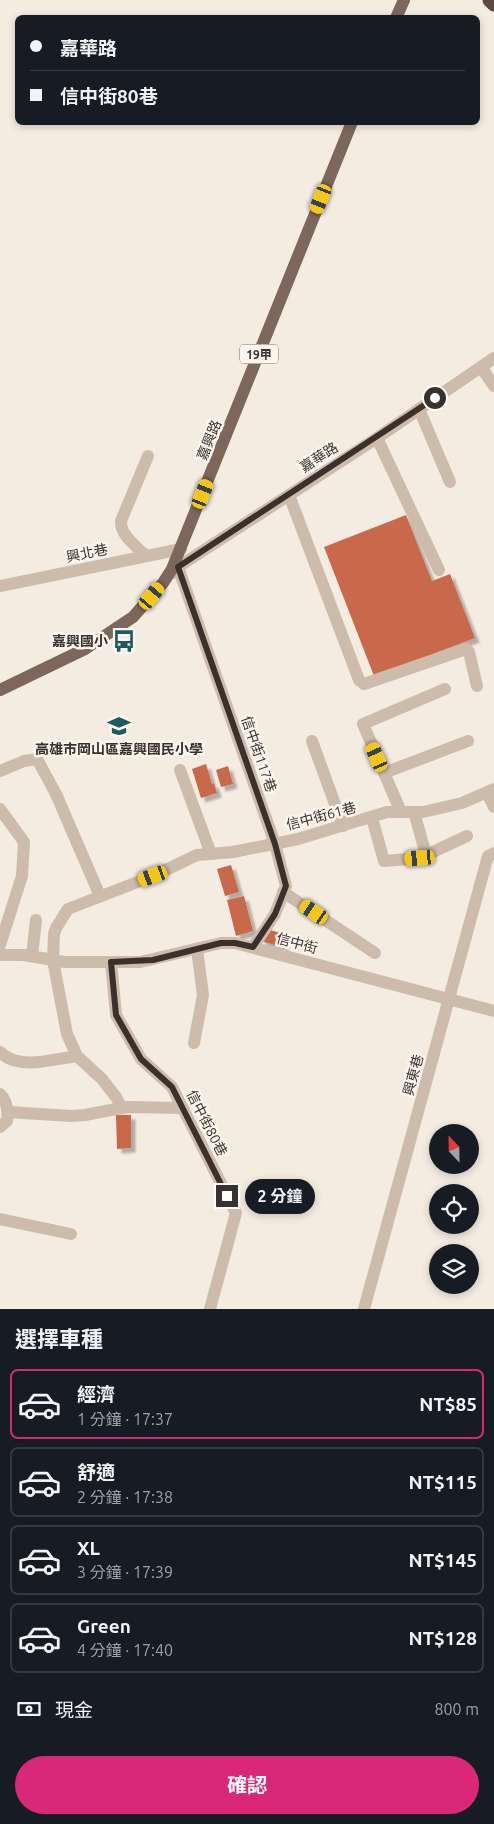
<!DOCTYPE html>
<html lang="zh-TW">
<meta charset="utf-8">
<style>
:root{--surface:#171b24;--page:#242831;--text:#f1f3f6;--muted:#9ea1a6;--line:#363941;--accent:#db2777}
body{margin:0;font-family:Ubuntu,"Noto Sans TC",sans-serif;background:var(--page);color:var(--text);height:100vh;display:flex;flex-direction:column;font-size:19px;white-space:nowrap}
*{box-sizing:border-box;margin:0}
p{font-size:16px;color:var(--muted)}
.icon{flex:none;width:28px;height:28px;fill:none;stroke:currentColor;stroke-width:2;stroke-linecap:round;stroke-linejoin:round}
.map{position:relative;height:1309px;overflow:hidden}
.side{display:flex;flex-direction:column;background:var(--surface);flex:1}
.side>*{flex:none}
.hud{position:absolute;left:15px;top:15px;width:465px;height:110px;border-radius:8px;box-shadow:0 2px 8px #0003;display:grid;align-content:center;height:110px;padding:0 15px;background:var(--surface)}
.needle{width:32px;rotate:338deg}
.controls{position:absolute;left:429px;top:1124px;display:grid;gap:10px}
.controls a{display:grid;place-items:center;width:50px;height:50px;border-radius:50%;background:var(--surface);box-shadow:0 2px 8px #0003;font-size:25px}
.end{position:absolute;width:22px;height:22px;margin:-11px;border:6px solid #3b302b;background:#fff;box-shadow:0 0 0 2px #fff}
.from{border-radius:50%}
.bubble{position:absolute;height:35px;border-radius:18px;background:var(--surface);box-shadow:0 2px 8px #0003;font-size:16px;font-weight:700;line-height:35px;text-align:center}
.car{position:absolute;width:15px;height:30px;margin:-15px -8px;border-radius:6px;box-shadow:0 0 4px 1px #0007;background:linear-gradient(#f5c518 24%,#345 0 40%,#f5c518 0 76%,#345 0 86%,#f5c518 0)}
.hud b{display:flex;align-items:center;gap:18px;height:48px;font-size:19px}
.hud b+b{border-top:1px solid var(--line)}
.hud i{width:12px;height:12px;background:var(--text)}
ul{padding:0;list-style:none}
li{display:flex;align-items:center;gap:15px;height:70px;margin:0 10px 8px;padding:0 5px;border:2px solid var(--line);border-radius:8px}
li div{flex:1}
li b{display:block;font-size:19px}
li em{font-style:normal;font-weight:700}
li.active{border-color:var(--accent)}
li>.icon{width:45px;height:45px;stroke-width:1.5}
h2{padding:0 15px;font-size:22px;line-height:60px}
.pay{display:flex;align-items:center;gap:12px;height:55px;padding:0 15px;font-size:19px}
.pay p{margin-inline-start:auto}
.action{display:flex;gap:10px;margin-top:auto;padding:10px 15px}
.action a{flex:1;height:58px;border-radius:30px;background:var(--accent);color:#fff;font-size:20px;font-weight:700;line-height:58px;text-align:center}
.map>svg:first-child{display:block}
.building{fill:#c8694b;filter:url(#shadow)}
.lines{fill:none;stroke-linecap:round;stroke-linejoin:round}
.minor{stroke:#cdbbac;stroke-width:12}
.major{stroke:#7d675c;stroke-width:12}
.highway{stroke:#5c4a42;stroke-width:15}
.route{stroke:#3b302b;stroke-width:6}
.labels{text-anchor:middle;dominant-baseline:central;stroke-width:5;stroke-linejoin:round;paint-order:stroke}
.shield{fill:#fbf5ee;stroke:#756b66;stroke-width:1}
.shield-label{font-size:12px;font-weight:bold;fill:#3b302b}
.street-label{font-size:14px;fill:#3b302b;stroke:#fbf5ee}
.poi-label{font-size:14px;font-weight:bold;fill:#3b302b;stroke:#fbf5ee;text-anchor:end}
</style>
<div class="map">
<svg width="494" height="1309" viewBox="0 0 494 1309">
<defs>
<filter id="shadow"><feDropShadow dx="4.5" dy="4.5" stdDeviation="1" flood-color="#0004"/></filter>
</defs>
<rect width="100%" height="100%" fill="#f4ebe1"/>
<g class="building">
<polygon points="406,515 432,581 450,574 475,638 374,676 324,547"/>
<polygon points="206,764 212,784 214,783 217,793 201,798 192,769"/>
<polygon points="228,766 233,784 221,787 216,770"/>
<polygon points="231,865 239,892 225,896 217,869"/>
<polygon points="244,896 253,931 236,936 227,900"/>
<polygon points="267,929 287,935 283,947 260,941"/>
<polygon points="116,1115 131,1115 131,1148 117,1149"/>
</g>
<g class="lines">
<g class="minor">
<polyline points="481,367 494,386"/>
<polyline points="419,409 450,482"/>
<polyline points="377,438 439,570"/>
<polyline points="289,495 359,680 364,684 466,649 469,652 477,686"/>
<path d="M146 556C137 547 120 535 121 521L148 456"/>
<polyline points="178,567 275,844 286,886 275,914 253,947"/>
<polyline points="173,573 178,567 377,438 494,358"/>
<polyline points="0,586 181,549"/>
<polyline points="312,741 343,826"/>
<polyline points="180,770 211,854"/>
<polyline points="0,771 24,761 37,759 56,794 100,896"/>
<polyline points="384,773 468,741"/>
<polyline points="487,793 494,807"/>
<polyline points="0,809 24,842 22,876 0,945"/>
<polyline points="401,812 363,724 445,689"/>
<polyline points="414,812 426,855"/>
<polyline points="372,818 384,861 420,858 467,836"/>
<polyline points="283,892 375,953"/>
<polyline points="0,955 24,955 65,962 140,962 221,943 235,943 494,1011"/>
<polyline points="32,956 36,920"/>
<polyline points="111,962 116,1015 141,1059 172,1087 236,1213 210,1309"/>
<polyline points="194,1043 203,995 197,949"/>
<path d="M0 1052C18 1071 54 1059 77 1056"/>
<path d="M0 1094C8 1101 8 1112 7 1121L0 1127"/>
<polyline points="122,1108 116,1097 102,1079 77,1056 67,1034 53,960 54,934 56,928 68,909 153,876 197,855 233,852 298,839 387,812 423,812 462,803 494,789"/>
<polyline points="8,1112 71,1116 85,1115 127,1107 183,1108"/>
<polyline points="0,1219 71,1234"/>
<polyline points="364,1309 488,856 494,853"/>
</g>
<g class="major">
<polyline points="396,18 404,0"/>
<polyline points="0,690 85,649 133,617 163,583 172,569 352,122"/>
</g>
<polyline class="highway" points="490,0 494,4"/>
</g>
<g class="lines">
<polyline class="route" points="227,1196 172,1087 141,1059 116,1015 111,962 153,960 221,943 235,943 253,947 275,914 286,886 275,844 178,567 435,398"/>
</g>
<defs>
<symbol id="bus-bare" viewBox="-9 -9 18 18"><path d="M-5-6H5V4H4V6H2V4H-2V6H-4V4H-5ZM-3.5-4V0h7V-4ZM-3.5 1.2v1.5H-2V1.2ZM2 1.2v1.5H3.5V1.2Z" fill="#1f5a5e" stroke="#fbf5ee" stroke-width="2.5" paint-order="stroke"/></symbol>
<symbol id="school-bare" viewBox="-9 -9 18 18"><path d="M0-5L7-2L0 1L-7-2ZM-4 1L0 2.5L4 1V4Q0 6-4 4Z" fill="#1f5a5e" stroke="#fbf5ee" stroke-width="2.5" paint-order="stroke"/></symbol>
</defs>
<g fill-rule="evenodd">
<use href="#bus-bare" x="108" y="625" width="32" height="32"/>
<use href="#school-bare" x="103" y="710" width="32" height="32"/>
</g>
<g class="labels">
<rect class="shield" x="240" y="344.5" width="38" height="19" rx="4"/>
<g class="shield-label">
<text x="259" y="354">19甲</text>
</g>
<g class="street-label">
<text transform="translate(209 440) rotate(-68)">嘉興路</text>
<text transform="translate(319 457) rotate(-33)">嘉華路</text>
<text transform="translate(87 553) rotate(-11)">興北巷</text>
<text transform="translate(259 754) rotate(71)">信中街117巷</text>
<text transform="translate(321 816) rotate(-15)">信中街61巷</text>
<text transform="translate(297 943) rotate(15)">信中街</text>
<text transform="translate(413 1075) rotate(-75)">興東巷</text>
<text transform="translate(207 1123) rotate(63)">信中街80巷</text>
</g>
<g class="poi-label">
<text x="108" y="641">嘉興國小</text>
<text x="119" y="749" text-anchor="middle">高雄市岡山區嘉興國民小學</text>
</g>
</g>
</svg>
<div class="controls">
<a><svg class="needle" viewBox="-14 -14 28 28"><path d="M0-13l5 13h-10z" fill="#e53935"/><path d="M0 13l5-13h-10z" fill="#9ea1a6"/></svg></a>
<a><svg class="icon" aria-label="locate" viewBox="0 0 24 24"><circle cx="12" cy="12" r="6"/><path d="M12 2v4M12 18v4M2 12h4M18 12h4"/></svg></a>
<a><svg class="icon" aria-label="layers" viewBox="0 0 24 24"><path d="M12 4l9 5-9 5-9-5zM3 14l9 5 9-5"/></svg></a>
</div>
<i class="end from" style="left:435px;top:398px"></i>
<i class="end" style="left:227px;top:1196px"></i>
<div class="bubble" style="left:245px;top:1179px;width:70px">2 分鐘</div>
<i class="car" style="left:321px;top:199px;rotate:202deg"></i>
<i class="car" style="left:203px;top:494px;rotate:22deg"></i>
<i class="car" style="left:152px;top:596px;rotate:40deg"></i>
<i class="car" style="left:377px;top:757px;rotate:336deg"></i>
<i class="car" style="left:420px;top:858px;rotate:265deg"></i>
<i class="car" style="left:153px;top:876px;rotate:250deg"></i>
<i class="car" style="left:314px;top:912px;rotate:304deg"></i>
<div class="hud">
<b><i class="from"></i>嘉華路</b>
<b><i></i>信中街80巷</b>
</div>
</div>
<section class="side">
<h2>選擇車種</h2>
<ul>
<li class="active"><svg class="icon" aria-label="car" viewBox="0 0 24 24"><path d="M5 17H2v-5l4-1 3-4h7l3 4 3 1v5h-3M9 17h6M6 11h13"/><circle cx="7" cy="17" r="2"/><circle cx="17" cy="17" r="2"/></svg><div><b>經濟</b><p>1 分鐘 · 17:37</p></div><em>NT$85</em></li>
<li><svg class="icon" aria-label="car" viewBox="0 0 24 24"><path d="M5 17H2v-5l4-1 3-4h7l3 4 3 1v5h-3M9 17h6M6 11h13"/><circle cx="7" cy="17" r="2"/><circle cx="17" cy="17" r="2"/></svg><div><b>舒適</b><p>2 分鐘 · 17:38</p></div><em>NT$115</em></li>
<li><svg class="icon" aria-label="car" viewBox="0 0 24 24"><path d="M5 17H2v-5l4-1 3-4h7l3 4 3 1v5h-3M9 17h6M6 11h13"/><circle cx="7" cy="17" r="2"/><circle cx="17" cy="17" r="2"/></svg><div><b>XL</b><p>3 分鐘 · 17:39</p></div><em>NT$145</em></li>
<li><svg class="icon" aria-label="car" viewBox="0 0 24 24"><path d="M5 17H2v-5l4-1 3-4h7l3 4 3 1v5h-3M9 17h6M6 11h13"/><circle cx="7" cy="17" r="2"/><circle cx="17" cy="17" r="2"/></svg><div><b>Green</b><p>4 分鐘 · 17:40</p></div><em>NT$128</em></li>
</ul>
<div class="pay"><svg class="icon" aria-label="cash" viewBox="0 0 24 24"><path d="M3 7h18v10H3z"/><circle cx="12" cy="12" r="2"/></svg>現金<p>800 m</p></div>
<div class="action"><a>確認</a></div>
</section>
